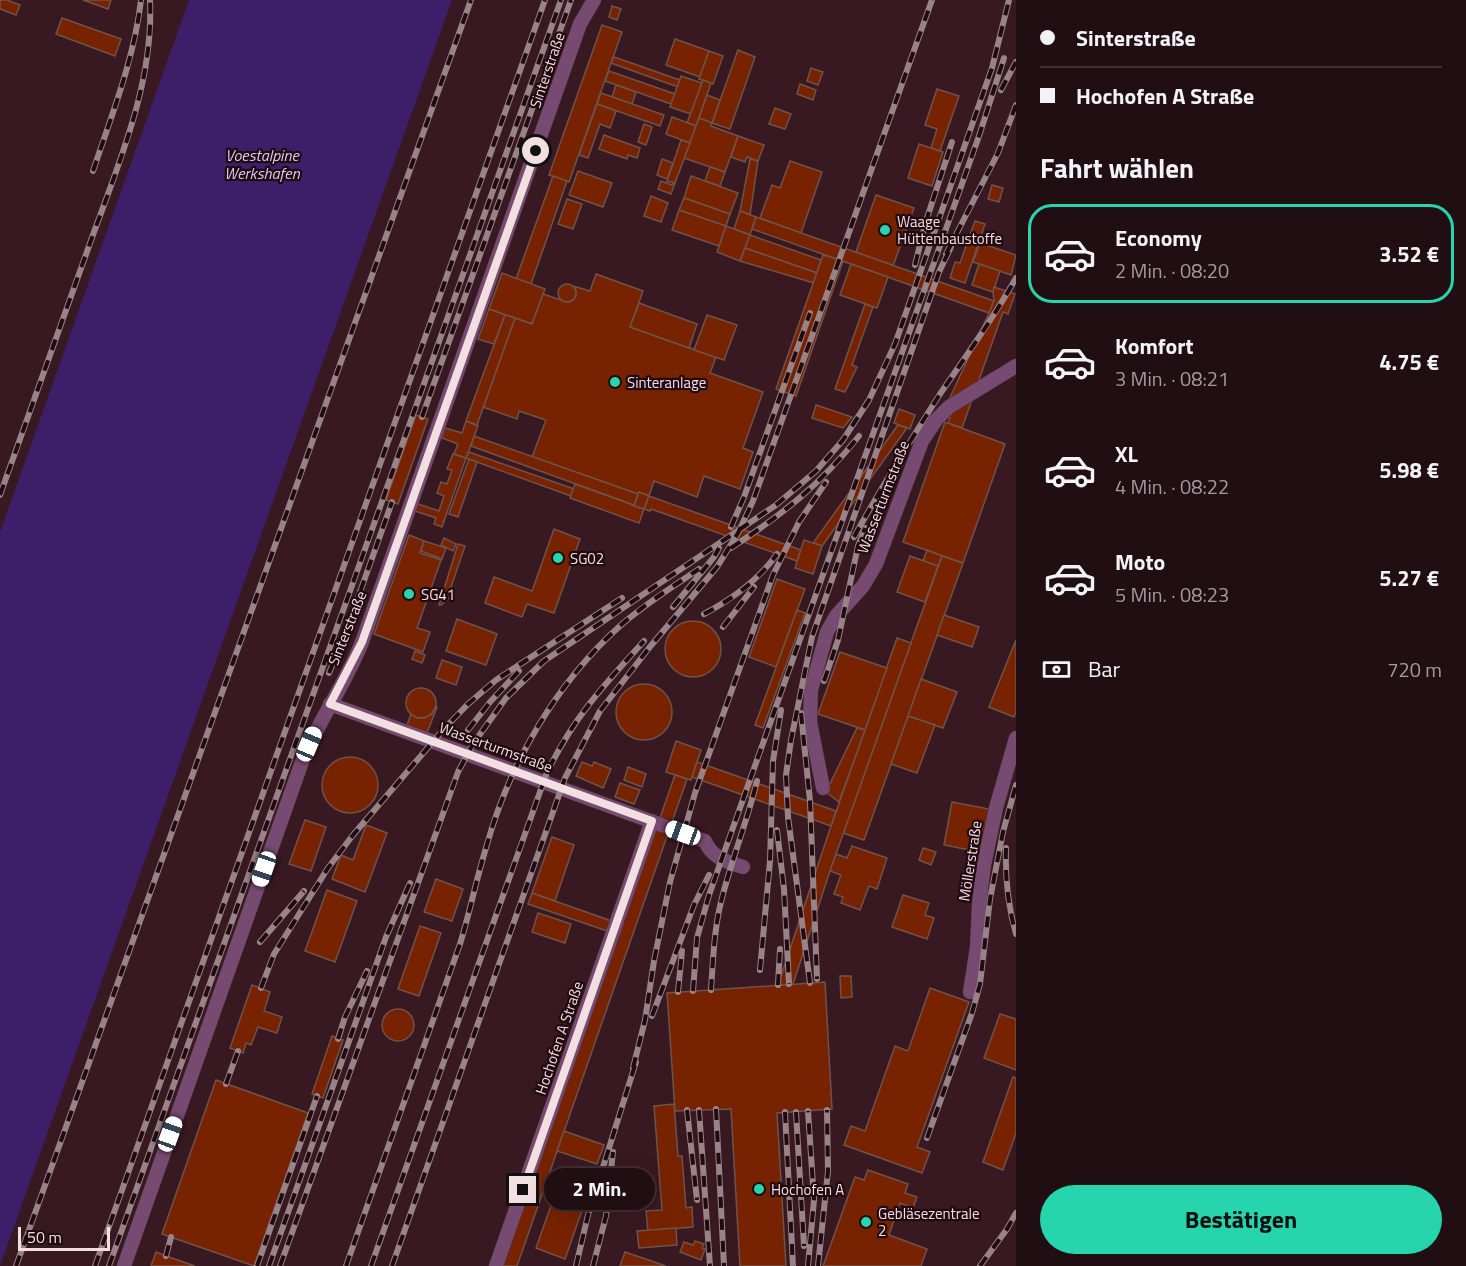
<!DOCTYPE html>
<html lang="de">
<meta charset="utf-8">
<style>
:root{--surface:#210e13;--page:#29171c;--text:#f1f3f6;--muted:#a29ca0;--line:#3e2e33;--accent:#26d5ad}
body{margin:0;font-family:"Titillium Web",sans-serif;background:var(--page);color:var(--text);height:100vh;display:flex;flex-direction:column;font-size:22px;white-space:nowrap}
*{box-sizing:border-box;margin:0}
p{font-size:20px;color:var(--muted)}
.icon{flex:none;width:33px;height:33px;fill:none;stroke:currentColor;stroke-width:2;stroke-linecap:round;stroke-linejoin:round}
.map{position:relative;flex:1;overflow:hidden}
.drawer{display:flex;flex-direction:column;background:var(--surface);width:450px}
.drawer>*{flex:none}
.banner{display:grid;align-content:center;height:132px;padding:0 24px;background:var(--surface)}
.scale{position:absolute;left:18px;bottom:15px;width:92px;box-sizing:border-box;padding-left:6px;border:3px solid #f1dfe2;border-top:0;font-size:16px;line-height:21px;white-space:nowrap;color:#f1dfe2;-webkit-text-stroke:4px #210a10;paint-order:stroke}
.end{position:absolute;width:27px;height:27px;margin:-14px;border:8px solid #f1dfe2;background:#111;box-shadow:0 0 0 3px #111}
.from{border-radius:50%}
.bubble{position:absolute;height:42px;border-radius:21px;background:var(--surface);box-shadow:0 6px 24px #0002,0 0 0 2px var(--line);font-size:20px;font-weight:700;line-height:42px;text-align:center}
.car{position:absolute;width:18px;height:36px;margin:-18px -9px;border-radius:8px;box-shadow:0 0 4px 2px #0007;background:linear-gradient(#fff 24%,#345 0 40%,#fff 0 76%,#345 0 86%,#fff 0)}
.banner b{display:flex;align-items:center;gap:21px;height:57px;font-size:22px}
.banner b+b{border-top:2px solid var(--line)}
.banner i{width:15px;height:15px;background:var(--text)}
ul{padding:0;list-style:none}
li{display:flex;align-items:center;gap:18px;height:99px;margin:0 12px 9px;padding:0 12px;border:3px solid transparent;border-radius:24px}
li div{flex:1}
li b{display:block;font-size:22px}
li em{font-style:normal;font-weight:700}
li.on{border-color:var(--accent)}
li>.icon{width:54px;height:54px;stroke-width:1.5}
h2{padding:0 24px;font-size:27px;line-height:72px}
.pay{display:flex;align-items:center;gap:15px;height:66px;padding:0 24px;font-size:22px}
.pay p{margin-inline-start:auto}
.primary-button{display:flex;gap:12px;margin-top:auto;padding:12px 24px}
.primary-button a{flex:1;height:69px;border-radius:36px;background:var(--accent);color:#111;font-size:24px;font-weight:700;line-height:69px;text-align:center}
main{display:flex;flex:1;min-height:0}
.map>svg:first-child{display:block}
.built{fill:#391921}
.water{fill:#3d1e69}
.building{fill:#772301;stroke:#6f5349;stroke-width:1.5}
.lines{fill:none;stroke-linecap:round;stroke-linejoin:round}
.street-casing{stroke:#483035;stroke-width:15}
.street{stroke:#774a71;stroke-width:14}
.rail-casing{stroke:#988387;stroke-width:6}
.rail{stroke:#210a10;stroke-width:4;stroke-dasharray:11;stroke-linecap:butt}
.route{stroke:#f1dfe2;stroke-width:8}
.poi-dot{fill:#26d5ad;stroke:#210a10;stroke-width:2}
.labels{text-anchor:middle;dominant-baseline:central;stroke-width:4.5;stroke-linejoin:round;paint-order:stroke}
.street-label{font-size:15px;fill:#f1dfe2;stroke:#210a10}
.poi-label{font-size:15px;fill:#f1dfe2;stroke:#210a10;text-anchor:start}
.water-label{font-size:16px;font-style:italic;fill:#dacdf9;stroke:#210a10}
</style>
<main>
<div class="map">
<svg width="1016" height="1266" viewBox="0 0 1016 1266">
<rect width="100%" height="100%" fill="#2c1319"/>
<rect class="built" x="0" y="0" width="1016" height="1266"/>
<polygon class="water" points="189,0 452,0 0,1266 0,532"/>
<g class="building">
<polygon points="0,0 7,0 20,5 16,15 0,9"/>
<polygon points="83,0 111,0 108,9"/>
<polygon points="612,6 621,9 617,20 609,17"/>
<polygon points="62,18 121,39 115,56 56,34"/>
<polygon points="602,25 622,32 569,182 549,175"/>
<polygon points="675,39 709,51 700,77 666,65"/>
<polygon points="738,50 755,57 730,129 712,123"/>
<polygon points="709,51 723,56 713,84 699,79"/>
<polygon points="614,57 680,80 678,87 611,63"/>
<polygon points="811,68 823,72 818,85 807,81"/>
<polygon points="609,71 675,94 671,104 605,81"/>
<polygon points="681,76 702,83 691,114 670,107"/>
<polygon points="703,80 711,83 696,126 687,123"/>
<polygon points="800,84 816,90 813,100 797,94"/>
<polygon points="616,85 636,92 632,104 612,97"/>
<polygon points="937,89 959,96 940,151 931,148 937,129 925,125"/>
<polygon points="601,93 664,115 660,126 597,104"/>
<polygon points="707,95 720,100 712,123 699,118"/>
<polygon points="597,104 616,111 610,128 600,124 588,158 579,155"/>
<polygon points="775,108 791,114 785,129 769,124"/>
<polygon points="672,117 696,126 690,143 666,134"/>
<polygon points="699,118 712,123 711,126 738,136 725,172 684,158"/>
<polygon points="644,124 652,127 646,145 638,142"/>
<polygon points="604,135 640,148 637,158 628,155 627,159 599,149"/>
<polygon points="738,136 764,145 758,161 747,157 745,162 731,157"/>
<polygon points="681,140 690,143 675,183 667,181"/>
<polygon points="919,144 943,152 932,186 908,178"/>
<polygon points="662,159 673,163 667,179 657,175"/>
<polygon points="750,159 758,161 750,215 740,211"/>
<polygon points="790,161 822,172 801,233 760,218 772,185 780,188"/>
<polygon points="710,167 725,172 720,186 705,181"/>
<polygon points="578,171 612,183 603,207 569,195"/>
<polygon points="553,176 567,181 531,284 516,279"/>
<polygon points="691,176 738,193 730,214 684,198"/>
<polygon points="661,181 672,185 673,183 675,183 671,194 658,189"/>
<polygon points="992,185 1003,188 999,202 988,199"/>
<polygon points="876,195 914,208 893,266 856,252"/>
<polygon points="651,196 668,203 661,222 644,216"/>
<polygon points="684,198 730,214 726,226 679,210"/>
<polygon points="567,199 582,204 573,229 558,224"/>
<polygon points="679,210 726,226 719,246 672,230"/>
<polygon points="740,211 756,217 750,235 734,229"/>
<polygon points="756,217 994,301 989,313 752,229"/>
<polygon points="975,221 985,224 965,283 950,278 955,262 960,263"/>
<polygon points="726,226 750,235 740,261 717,252"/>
<polygon points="750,235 821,260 817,273 745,248"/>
<polygon points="980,243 1016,255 1011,275 973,262"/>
<polygon points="745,248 817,273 814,283 740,261"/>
<polygon points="823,255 843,261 796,396 776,389"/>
<polygon points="851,264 888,277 877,308 840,295"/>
<polygon points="979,264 1000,271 993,292 972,285"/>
<polygon points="502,273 545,289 532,324 489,309"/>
<polygon points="596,274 643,291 630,327 716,357 710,373 763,392 743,448 753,452 740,489 704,476 697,497 654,481 649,496 639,492 638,494 532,457 546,420 519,411 517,419 483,407 515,318 532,324 543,294 567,302 572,301 576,296 576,291 573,286 590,291"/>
<circle cx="567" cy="293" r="9"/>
<polygon points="994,287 1015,294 1008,314 1003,312 962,428 948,423 950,418 942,415 989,313 994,301 993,292"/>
<polygon points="639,303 697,324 689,348 630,327"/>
<polygon points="865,304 873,307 852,365 857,367 845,392 835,389"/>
<polygon points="489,309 505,315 494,344 478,339"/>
<polygon points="505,315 515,318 477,425 466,421"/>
<polygon points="707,315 737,325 724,360 694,350"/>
<polygon points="816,405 852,417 843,428 812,418"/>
<polygon points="899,409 915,415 910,429 894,423"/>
<polygon points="416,415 428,419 398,504 386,500"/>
<polygon points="466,421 478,426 466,458 454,454 458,444 442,438 445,428 462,433"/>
<polygon points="945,422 1005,444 963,563 903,542"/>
<polygon points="898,425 907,428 822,546 813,543"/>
<polygon points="474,436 638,494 634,505 471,446"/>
<polygon points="469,452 574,489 571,496 466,458"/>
<polygon points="453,454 466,458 442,527 434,524 436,518 415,511 418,504 439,511 444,496 437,493 441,482 447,484 452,470 447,469"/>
<polygon points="469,459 477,462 458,517 449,514"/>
<polygon points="575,484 644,509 639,523 570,498"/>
<polygon points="639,492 649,496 644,509 634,506"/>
<polygon points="649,496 801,550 797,561 651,509 650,511 644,509"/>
<polygon points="554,529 580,539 554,613 527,604 522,617 485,603 494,577 532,591"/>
<polygon points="409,535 424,541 420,553 441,560 417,628 430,632 423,652 374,634"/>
<polygon points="444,538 456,544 453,551 441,545"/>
<polygon points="804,540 822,546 813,574 795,568"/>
<polygon points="424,541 446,548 442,559 421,551"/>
<polygon points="458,544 465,546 449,593 453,595 441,605 439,605"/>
<polygon points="927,550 942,556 938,566 923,561"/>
<polygon points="910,556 938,566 925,602 897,592"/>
<polygon points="942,556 963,563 864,840 843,833"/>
<polygon points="777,579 805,589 776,667 749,657"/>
<polygon points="797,610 805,613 763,728 755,725"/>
<polygon points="944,615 979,627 972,647 937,635"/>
<polygon points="457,619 497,634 486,665 446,651"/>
<circle cx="693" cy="649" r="28"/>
<polygon points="897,638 911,643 830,871 793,984 778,985 831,826"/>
<polygon points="1016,640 1016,712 1014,717 989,707"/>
<polygon points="415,651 425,655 422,663 412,659"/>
<polygon points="840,652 887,668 865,730 818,714"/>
<polygon points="442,660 462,667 456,685 436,678"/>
<polygon points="921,679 957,692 943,728 908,716"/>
<circle cx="644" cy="712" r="28"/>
<circle cx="421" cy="703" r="15"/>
<polygon points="436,706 437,707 427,733 407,725 411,714 417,718 424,718 432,714"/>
<polygon points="908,716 935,725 917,773 891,764"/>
<polygon points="857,728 865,730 839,802 826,792"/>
<polygon points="676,741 701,750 691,780 666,772"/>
<circle cx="350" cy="785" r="28"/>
<polygon points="582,762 592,766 594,762 611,769 603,788 576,776"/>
<polygon points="697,762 836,811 831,826 692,777"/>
<polygon points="628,767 646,774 642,787 624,780"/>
<polygon points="675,775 687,779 517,1266 503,1266"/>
<polygon points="620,783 640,790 634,804 615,797"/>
<polygon points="952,802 989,809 980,852 944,845"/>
<polygon points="305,820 326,827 311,871 289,864"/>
<polygon points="366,825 387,833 365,892 332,879 341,855 353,860"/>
<polygon points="552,837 574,845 555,901 532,893"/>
<polygon points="852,846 887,858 877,889 869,886 860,910 841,903 843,897 834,894 841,875 830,871 836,854 847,858"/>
<polygon points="923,848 936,852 931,865 919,860"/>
<polygon points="436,879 463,889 452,921 424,912"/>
<polygon points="327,890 357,901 335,962 305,951"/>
<polygon points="532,893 623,925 619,935 528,904"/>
<polygon points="903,895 929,903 925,915 934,918 927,939 892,927"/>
<polygon points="538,913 571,924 565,943 532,932"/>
<polygon points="420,926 441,933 419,996 398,989"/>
<polygon points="840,976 851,976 852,997 841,998"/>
<polygon points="825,982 832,1109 777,1113 786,1266 740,1266 731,1109 675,1111 667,993"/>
<polygon points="252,985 270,992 264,1011 282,1017 277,1033 258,1027 251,1045 246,1043 243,1053 230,1048"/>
<polygon points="930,988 969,1002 917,1147 930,1152 922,1173 844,1145 851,1126 865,1131 895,1046 908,1051"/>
<circle cx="398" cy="1025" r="16"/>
<polygon points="1000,1014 1016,1019 1016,1070 984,1058"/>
<polygon points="332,1036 343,1040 323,1098 312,1094"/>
<polygon points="1013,1077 1016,1078 1016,1133 1003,1170 983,1162"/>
<polygon points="216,1080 308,1113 254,1266 162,1234"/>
<polygon points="674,1104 678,1156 682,1156 686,1208 692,1207 693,1227 648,1231 646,1211 662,1210 654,1106"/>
<polygon points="564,1131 604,1145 597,1164 557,1151"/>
<polygon points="868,1170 908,1184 905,1193 917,1197 913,1208 900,1203 889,1235 927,1249 921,1266 823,1266 855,1177 864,1180"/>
<polygon points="562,1174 591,1185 565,1259 536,1248"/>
<polygon points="676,1228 677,1245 639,1248 637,1231"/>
<polygon points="695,1241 704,1244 702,1248 705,1249 701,1260 680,1252 684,1242 693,1245"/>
<polygon points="156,1252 166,1256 195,1266 151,1266"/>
<polygon points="625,1252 666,1266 620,1266"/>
</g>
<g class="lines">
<defs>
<g id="street">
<path d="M330 704 705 841C712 858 727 862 743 867"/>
<polyline points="823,788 810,722 811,690 827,632 836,616 863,586 876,564 922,441 936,420 949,407 1016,366"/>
<polyline points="970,992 977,947 979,904 984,865 996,808 1016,738"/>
<path d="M124 1266 303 759C320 718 346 683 362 642L580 24 594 0"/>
<polyline points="496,1266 652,821"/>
</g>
</defs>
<use href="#street" class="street-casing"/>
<use href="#street" class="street"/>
<defs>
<g id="rail">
<polyline points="1001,90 1016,62"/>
<path d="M93 171C112 114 134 60 141 0"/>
<polyline points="946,254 998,153 1016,105"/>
<polyline points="915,265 926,221 952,142"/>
<polyline points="422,417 571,0"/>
<path d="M0 495C30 412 59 329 89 246 117 167 154 85 150 0"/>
<polyline points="731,527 744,497 810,313"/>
<path d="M854 537C881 488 910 441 940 394 966 356 993 319 1016 278"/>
<path d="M731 548C783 514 820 485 859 436"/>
<polyline points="673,607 714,557 719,548"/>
<path d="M704 614C732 599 758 581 777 554"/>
<polyline points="723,627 754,587"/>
<polyline points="329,673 344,637 392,502"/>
<polyline points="824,681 838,640 858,546 865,528"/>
<polyline points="801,713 810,801 817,979"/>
<polyline points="468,730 490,702 519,671"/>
<polyline points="777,830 784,889 789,984"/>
<path d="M1006 848C1005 877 1008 906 1016 934"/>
<polyline points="260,942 304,891"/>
<polyline points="760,970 770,861 773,761 781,710"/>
<polyline points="810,983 788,817 786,775 791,740 812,637 939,272 951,247"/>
<polyline points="778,985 780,949"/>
<polyline points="261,988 274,954 328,868 353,835 443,730 468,704 496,680 622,598"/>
<path d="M711 990C713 961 714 930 721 902 731 861 747 822 757 781"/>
<polyline points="693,991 697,938 709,895 979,136 1004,58"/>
<polyline points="678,992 682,951"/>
<polyline points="652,1016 694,905 709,875"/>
<polyline points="338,1039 345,1017 367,971"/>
<polyline points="633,1068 645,1020 654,961 670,882 695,793 773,575 799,522 826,482"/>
<polyline points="226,1084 238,1051"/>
<polyline points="716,1109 724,1266"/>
<polyline points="687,1110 697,1200"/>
<polyline points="699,1110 710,1266"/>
<polyline points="785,1112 793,1266"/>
<polyline points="796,1112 804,1246"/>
<polyline points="927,1138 972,1013 980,984 990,899 1003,832 1016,785"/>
<polyline points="166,1256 171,1237"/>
<polyline points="16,1266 471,0"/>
<polyline points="95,1266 545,0"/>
<polyline points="109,1266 561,0"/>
<polyline points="257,1266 317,1096"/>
<polyline points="269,1266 386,937 410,883"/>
<polyline points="280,1266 458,772 473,744 506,698 544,661 776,505 816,471 843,440 869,400 895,344 992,68 1009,0"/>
<path d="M346 1266 460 944C470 912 476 880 486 848 509 764 556 683 621 625 645 604 672 587 699 569"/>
<path d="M371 1266 546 775C572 719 603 686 644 641"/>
<polyline points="392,1266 565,778 600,711 649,648 717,567 738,533 753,501 932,0"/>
<polyline points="576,1266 588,1215 636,1062"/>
<polyline points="593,1266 606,1216 613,1152"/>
<polyline points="808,1266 814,1200 808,1111"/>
<polyline points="818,1266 828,1171 827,1110"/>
<polyline points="980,1266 1007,1229 1016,1213"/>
</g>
</defs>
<use href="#rail" class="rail-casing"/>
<use href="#rail" class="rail"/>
</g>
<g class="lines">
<polyline class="route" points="523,1190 652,821 330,704 362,642 536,151"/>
</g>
<g class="poi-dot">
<circle cx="885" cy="230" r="6"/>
<circle cx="615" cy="382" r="6"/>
<circle cx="558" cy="558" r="6"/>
<circle cx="409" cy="594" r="6"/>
<circle cx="759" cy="1189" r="6"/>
<circle cx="866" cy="1222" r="6"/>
</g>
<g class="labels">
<g class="street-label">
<text transform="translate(547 70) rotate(-71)">Sinterstraße</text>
<text transform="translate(883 497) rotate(-69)">Wasserturmstraße</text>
<text transform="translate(347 628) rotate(-68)">Sinterstraße</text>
<text transform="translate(496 747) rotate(20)">Wasserturmstraße</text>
<text transform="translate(970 861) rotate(-81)">Möllerstraße</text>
<text transform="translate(559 1038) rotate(-71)">Hochofen A Straße</text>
</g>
<g class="poi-label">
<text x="897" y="221">Waage<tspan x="897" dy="17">Hüttenbaustoffe</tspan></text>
<text x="627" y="382">Sinteranlage</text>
<text x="570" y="558">SG02</text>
<text x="421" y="594">SG41</text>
<text x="771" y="1189">Hochofen A</text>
<text x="878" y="1213">Gebläsezentrale<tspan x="878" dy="17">2</tspan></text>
</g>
<g class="water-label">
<text x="262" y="155">Voestalpine<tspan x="262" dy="18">Werkshafen</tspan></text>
</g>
</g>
</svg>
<div class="scale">50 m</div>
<i class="end from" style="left:536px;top:151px"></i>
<i class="end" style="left:523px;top:1190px"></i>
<div class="bubble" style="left:544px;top:1168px;width:111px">2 Min.</div>
<i class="car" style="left:309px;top:744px;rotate:23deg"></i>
<i class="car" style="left:683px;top:833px;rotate:290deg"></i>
<i class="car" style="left:264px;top:869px;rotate:199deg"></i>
<i class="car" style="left:170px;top:1134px;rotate:20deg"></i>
</div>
<section class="drawer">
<div class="banner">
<b><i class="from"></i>Sinterstraße</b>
<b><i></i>Hochofen A Straße</b>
</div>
<h2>Fahrt wählen</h2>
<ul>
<li class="on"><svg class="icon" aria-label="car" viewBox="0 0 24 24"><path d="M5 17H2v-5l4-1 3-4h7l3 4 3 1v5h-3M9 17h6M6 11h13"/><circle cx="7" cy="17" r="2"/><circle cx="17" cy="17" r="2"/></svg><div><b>Economy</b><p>2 Min. · 08:20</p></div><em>3.52 €</em></li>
<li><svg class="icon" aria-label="car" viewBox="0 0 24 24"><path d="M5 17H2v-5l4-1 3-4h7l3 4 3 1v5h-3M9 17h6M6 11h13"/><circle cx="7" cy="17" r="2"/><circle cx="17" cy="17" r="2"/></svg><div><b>Komfort</b><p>3 Min. · 08:21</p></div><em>4.75 €</em></li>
<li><svg class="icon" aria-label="car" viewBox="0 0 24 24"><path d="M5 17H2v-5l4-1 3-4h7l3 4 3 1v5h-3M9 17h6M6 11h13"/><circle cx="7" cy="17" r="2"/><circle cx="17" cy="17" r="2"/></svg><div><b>XL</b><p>4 Min. · 08:22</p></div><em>5.98 €</em></li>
<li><svg class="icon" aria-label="car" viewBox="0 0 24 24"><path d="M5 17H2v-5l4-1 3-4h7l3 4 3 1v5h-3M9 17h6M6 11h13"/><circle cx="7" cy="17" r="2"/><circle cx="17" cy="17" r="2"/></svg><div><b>Moto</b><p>5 Min. · 08:23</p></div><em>5.27 €</em></li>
</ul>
<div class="pay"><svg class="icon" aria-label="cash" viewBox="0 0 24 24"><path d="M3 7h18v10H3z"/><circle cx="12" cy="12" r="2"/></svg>Bar<p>720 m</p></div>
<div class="primary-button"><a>Bestätigen</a></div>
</section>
</main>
